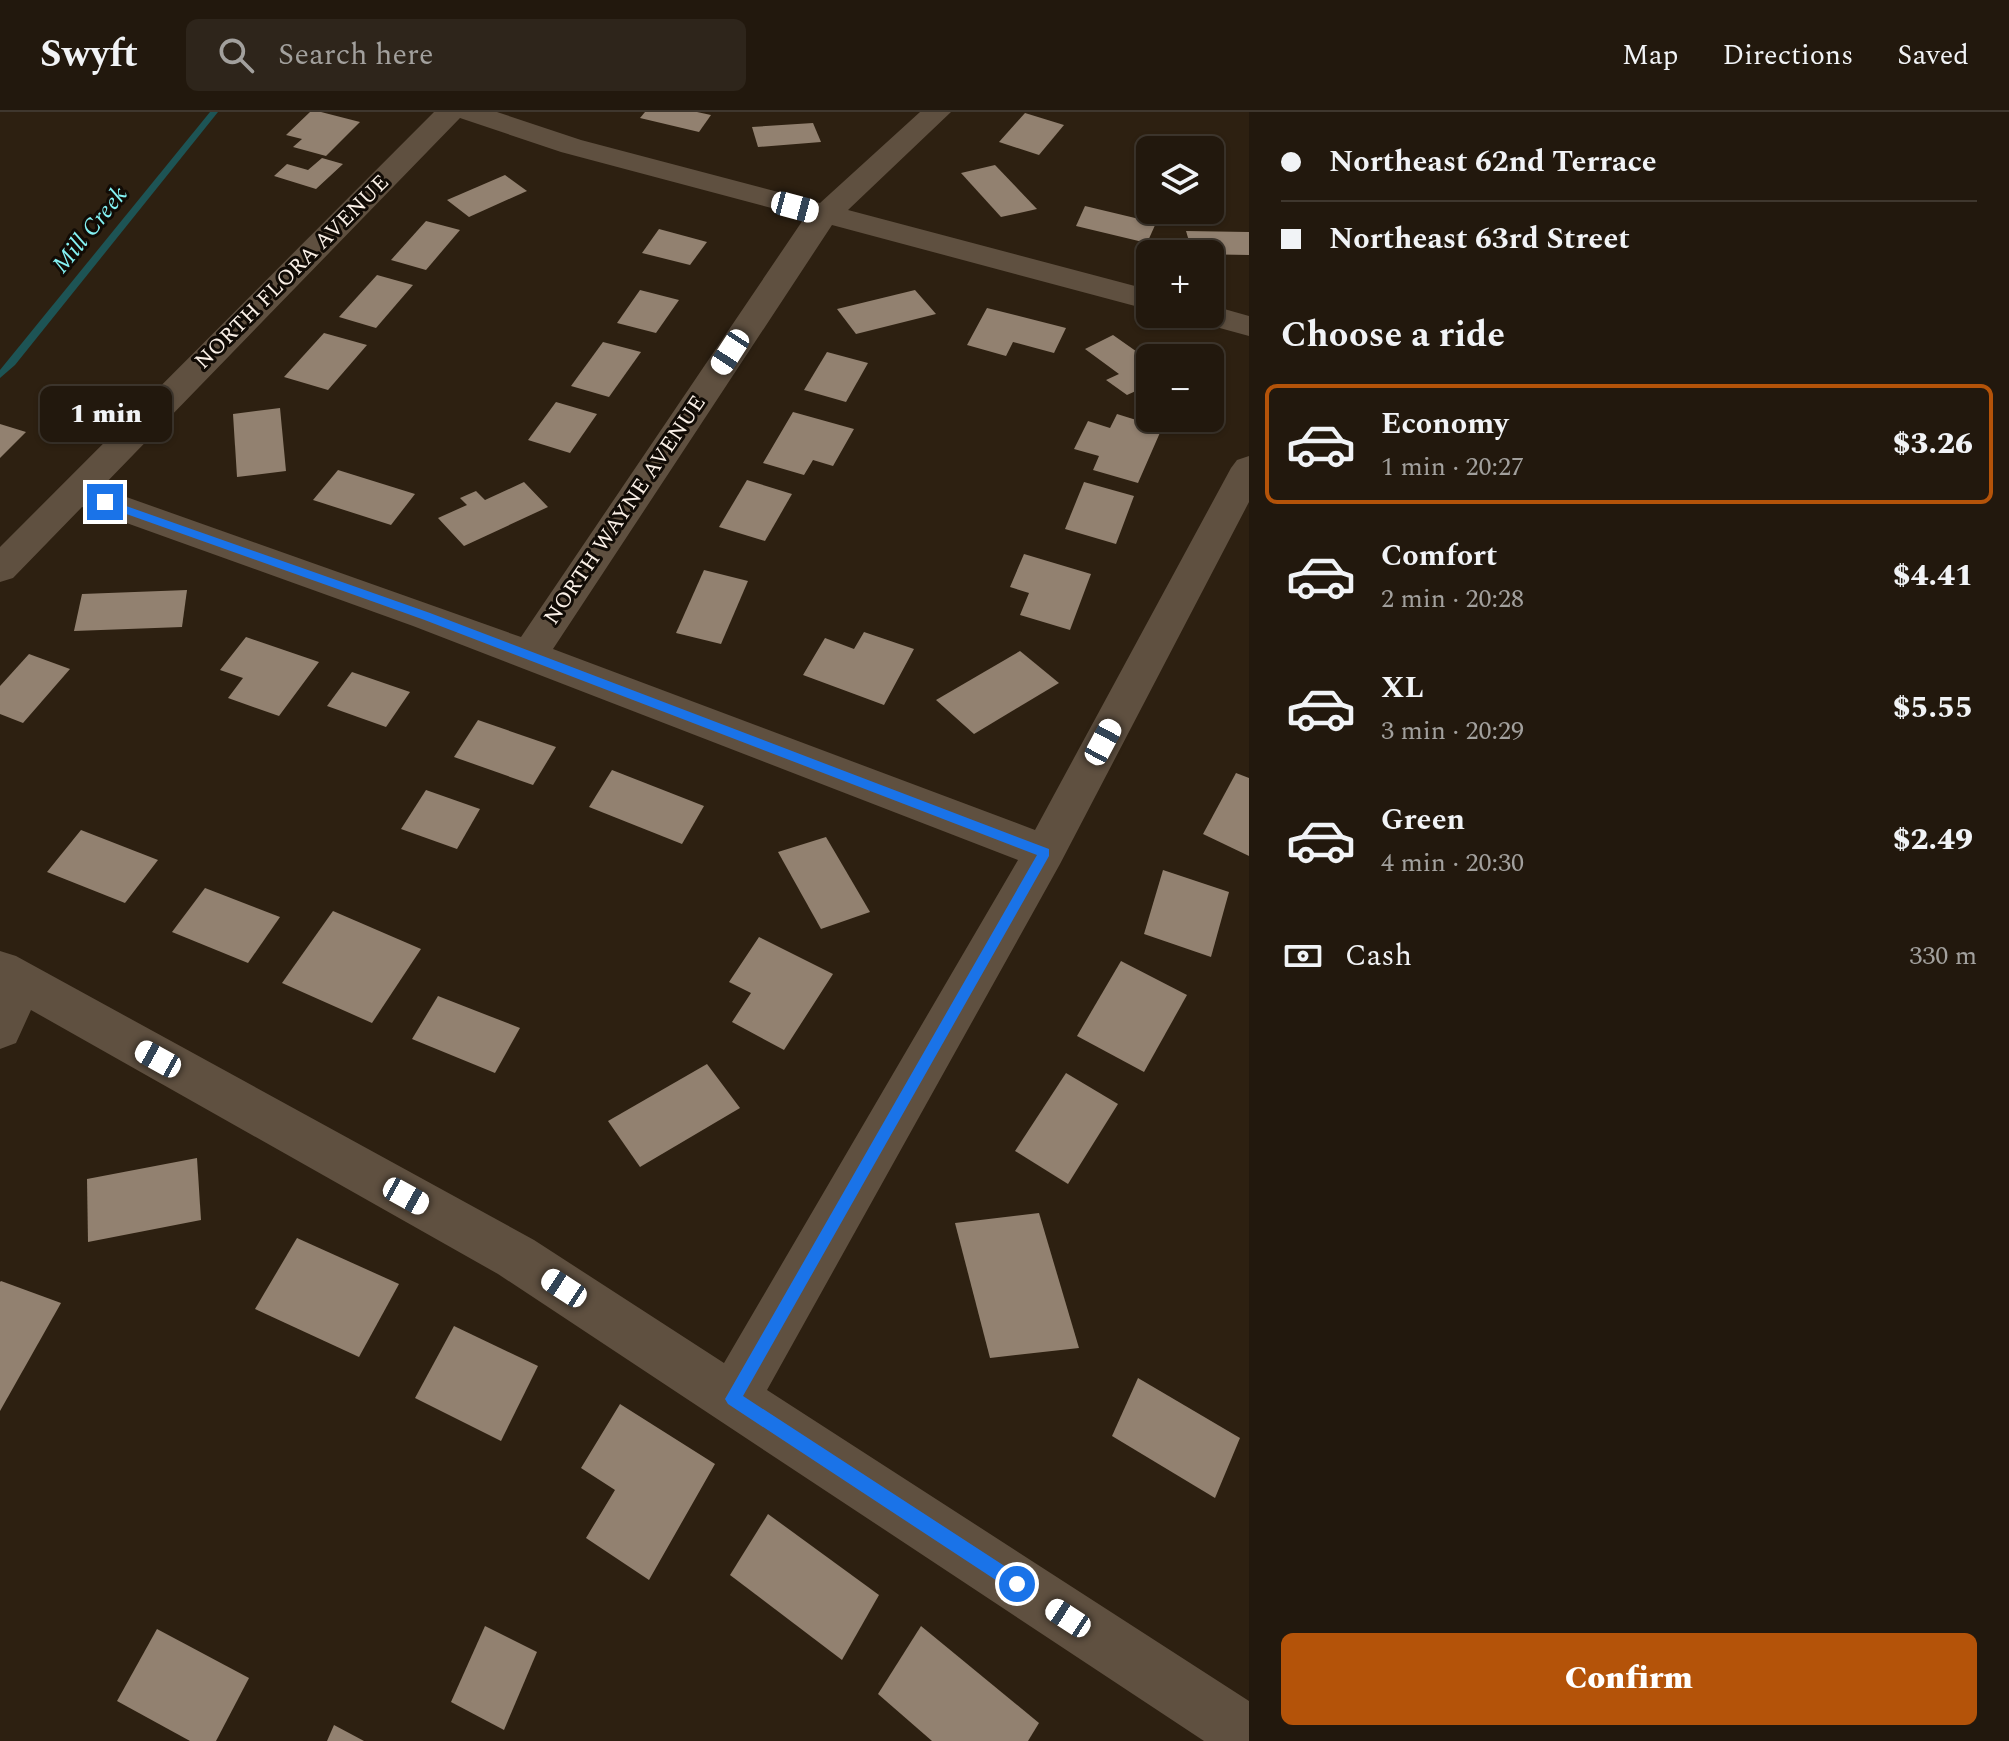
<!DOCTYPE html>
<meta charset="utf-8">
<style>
:root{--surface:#22180d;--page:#2e251b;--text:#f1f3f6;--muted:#a2a09d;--line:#3f372e;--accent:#b45309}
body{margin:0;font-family:Spectral,serif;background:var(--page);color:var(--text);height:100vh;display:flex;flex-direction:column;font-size:30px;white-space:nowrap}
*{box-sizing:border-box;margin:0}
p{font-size:26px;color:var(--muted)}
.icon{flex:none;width:44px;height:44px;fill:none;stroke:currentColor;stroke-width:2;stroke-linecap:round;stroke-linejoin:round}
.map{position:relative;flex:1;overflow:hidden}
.sheet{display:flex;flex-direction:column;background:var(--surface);width:760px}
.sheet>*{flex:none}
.top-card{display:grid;align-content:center;height:176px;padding:0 32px;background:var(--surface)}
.controls{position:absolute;left:1136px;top:24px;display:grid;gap:16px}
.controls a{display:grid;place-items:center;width:88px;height:88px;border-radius:12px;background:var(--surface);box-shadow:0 2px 6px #0004,0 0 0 2px var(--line);font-size:40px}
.end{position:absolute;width:36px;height:36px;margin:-18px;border:10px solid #1a73e8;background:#fff;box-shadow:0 0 0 4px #fff}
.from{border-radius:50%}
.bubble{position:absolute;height:56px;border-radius:12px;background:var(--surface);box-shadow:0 2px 6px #0004,0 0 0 2px var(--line);font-size:26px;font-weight:800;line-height:56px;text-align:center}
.car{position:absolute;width:24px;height:48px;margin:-24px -12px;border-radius:10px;box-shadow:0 0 6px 2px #0007;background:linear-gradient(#fff 24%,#345 0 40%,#fff 0 76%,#345 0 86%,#fff 0)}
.top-card b{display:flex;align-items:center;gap:28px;height:76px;font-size:30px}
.top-card b+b{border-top:2px solid var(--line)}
.top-card i{width:20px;height:20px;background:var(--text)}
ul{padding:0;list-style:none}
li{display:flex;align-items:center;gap:24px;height:120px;margin:0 16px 12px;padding:0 16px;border:4px solid transparent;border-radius:12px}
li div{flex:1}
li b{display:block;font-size:30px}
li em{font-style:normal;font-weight:800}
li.on{border-color:var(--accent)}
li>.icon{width:72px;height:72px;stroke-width:1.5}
h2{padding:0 32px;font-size:36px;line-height:96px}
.pay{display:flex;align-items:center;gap:20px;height:88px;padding:0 32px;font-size:30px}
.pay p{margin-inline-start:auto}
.cta{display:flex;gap:16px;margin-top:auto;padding:16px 32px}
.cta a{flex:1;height:92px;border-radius:12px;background:var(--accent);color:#fff;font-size:32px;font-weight:800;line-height:92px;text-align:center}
header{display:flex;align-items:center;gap:48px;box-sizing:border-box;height:112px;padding:0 40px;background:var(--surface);border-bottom:2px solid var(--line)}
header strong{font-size:38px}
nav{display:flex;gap:44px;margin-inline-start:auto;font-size:28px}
.search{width:560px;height:72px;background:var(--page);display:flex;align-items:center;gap:20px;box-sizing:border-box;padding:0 28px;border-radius:12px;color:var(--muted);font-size:30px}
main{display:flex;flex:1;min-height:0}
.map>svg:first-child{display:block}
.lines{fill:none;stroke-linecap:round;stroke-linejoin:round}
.stream{fill:#1d5455;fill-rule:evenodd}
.building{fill:#928170}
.minor{fill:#5f5040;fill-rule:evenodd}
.route{fill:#1a73e8}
.labels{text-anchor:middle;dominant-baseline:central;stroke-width:6;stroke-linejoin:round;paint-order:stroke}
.far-street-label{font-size:22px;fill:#f9efe6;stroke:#110b05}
.far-water-label{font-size:24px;font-style:italic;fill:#84f2f4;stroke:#110b05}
</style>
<header>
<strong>Swyft</strong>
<div class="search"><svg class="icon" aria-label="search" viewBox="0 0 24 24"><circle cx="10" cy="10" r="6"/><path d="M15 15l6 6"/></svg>Search here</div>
<nav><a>Map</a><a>Directions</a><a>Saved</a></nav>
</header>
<main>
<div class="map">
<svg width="1249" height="1629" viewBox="0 0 1249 1629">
<rect width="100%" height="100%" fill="#2d2011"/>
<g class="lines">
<polygon class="stream" points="210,0 218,0 15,253 0,266 0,258"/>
</g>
<g class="building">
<polygon points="310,0 321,0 360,10 326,44 293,35 302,27 286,23"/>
<polygon points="645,0 697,0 711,3 699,20 640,6"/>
<polygon points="1025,1 1064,13 1039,43 999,30"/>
<polygon points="813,11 821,30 758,35 752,15"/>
<polygon points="322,46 343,52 316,77 274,64 287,52 308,58"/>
<polygon points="995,53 1037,97 1001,105 961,61"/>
<polygon points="505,63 527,79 469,105 447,88"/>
<polygon points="1085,94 1156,111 1147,131 1076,114"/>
<polygon points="426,109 460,118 426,158 391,148"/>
<polygon points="659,117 707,130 690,153 642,141"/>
<polygon points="1186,119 1249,120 1249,143 1193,142"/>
<polygon points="377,163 413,173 376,216 339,205"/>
<polygon points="640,178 679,188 656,221 617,211"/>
<polygon points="915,178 936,202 856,222 837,197"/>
<polygon points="987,196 1066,216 1054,241 1013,230 1006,244 967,233"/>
<polygon points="324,221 367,233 328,278 284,265"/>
<polygon points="1113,223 1150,249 1150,286 1138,278 1127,283 1106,268 1119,262 1085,237"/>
<polygon points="603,230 641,240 609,285 571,274"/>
<polygon points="827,240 868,251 846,290 804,278"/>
<polygon points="556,290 597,302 570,341 528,328"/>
<polygon points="280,296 286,359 237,365 233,302"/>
<polygon points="793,300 854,317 833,354 813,348 804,363 763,351"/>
<polygon points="1117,302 1162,316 1138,371 1093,358 1099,344 1074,337 1088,309 1110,316"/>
<polygon points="0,312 26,320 0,346"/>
<polygon points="338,358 415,382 391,413 313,388"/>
<polygon points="747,368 792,382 765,429 719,415"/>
<polygon points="524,370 548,395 464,434 438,406 467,393 460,386 476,379 485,388"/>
<polygon points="1084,370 1134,384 1116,432 1065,417"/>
<polygon points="1024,442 1091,462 1070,518 1020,503 1029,481 1010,475"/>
<polygon points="704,458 748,469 721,532 676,521"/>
<polygon points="187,478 182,515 74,519 82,482"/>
<polygon points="864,520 914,537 884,593 803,563 825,526 854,537"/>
<polygon points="246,525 319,550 279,604 228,586 243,566 220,558"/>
<polygon points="1020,539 1059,571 974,622 936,588"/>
<polygon points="29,542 70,557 23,611 0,602 0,574"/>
<polygon points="352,560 410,580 386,615 327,594"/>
<polygon points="478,608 556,635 533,673 454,645"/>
<polygon points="612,658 704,694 682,732 589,695"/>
<polygon points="1236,661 1249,666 1249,744 1203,722"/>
<polygon points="426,678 480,697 457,737 401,717"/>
<polygon points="81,718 158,748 125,791 47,760"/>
<polygon points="826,725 870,800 821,817 778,740"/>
<polygon points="1163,758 1229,780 1211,845 1144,822"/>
<polygon points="205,776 280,805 248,851 172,820"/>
<polygon points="333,799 421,837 372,911 282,871"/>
<polygon points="759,825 833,862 784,938 732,910 751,881 729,870"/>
<polygon points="1121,849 1187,883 1144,960 1077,924"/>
<polygon points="438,884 520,916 495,961 412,927"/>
<polygon points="707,952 740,996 640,1055 608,1009"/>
<polygon points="1066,961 1118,992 1068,1072 1015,1039"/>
<polygon points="197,1046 201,1108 88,1130 87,1067"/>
<polygon points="1039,1101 1079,1236 990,1246 955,1111"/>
<polygon points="297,1126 399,1172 359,1245 255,1197"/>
<polygon points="1,1169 61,1191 0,1299 0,1170"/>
<polygon points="454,1214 538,1254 501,1329 415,1286"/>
<polygon points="1138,1266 1240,1326 1215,1386 1112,1324"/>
<polygon points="620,1292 715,1352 649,1468 586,1426 615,1378 581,1356"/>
<polygon points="768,1402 879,1483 842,1548 730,1463"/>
<polygon points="485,1514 537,1540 504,1618 451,1590"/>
<polygon points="921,1514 1039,1611 1028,1629 932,1629 878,1582"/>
<polygon points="157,1517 249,1566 216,1629 190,1629 117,1589"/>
<polygon points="334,1613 364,1629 327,1629"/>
</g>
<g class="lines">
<g class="minor">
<path d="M434 0H497L581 28 820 91 920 0H951L848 98 1150 178V198L832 113 553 537 1035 718 1231 356 1237 348 1249 344V390L1060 752 767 1278 1249 1589V1629H1204L498 1162 31 898 16 931 0 937V839L16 844 534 1128 724 1251 1018 748 413 514 82 395 13 466 0 470V435ZM460 6 561 40 805 105 521 525 101 376Z"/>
<polygon points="1210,193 1249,204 1249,224 1194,209 1189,202 1210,202"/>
</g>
</g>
<polygon class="route" points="101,388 109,388 430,501 1049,737 1049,744 743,1284 1023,1466 1025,1472 1023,1478 1017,1481 1011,1478 728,1292 725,1287 1037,743 422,507 101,393"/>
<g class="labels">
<g class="far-street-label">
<text transform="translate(292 160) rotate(-45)">NORTH FLORA AVENUE</text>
<text transform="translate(625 398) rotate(-56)">NORTH WAYNE AVENUE</text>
</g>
<g class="far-water-label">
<text transform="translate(90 118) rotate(-51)">Mill Creek</text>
</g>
</g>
</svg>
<div class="controls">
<a><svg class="icon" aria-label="layers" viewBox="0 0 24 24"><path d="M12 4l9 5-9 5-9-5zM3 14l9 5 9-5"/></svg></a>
<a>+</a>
<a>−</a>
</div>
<i class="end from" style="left:1017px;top:1472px"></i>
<i class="end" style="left:105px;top:390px"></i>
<div class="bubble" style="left:40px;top:274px;width:132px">1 min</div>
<i class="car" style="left:795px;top:95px;rotate:105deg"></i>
<i class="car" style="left:730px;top:240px;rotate:213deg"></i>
<i class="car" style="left:1103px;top:630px;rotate:28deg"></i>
<i class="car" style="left:158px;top:947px;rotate:299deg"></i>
<i class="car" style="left:406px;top:1084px;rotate:119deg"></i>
<i class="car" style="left:564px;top:1176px;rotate:303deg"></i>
<i class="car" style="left:1068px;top:1506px;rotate:303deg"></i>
</div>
<section class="sheet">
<div class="top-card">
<b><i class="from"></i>Northeast 62nd Terrace</b>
<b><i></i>Northeast 63rd Street</b>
</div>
<h2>Choose a ride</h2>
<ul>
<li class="on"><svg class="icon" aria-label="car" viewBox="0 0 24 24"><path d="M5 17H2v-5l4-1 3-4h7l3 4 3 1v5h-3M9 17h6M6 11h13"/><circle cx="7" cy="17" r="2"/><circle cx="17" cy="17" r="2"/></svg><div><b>Economy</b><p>1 min · 20:27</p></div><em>$3.26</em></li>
<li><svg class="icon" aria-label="car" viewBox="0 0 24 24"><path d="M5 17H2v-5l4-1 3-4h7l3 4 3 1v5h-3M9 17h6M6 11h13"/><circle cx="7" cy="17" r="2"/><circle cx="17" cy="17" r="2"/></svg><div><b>Comfort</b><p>2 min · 20:28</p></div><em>$4.41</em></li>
<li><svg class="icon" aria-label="car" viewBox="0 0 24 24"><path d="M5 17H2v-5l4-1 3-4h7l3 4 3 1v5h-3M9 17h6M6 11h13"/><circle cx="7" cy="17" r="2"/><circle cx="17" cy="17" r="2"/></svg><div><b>XL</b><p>3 min · 20:29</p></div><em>$5.55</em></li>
<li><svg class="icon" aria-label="car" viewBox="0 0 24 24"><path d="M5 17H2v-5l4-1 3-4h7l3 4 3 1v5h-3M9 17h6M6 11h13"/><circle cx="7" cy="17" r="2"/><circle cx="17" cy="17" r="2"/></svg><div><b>Green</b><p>4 min · 20:30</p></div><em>$2.49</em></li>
</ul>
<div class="pay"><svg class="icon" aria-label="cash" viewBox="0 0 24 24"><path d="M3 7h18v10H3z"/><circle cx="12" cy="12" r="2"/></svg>Cash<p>330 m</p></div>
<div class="cta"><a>Confirm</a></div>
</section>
</main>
